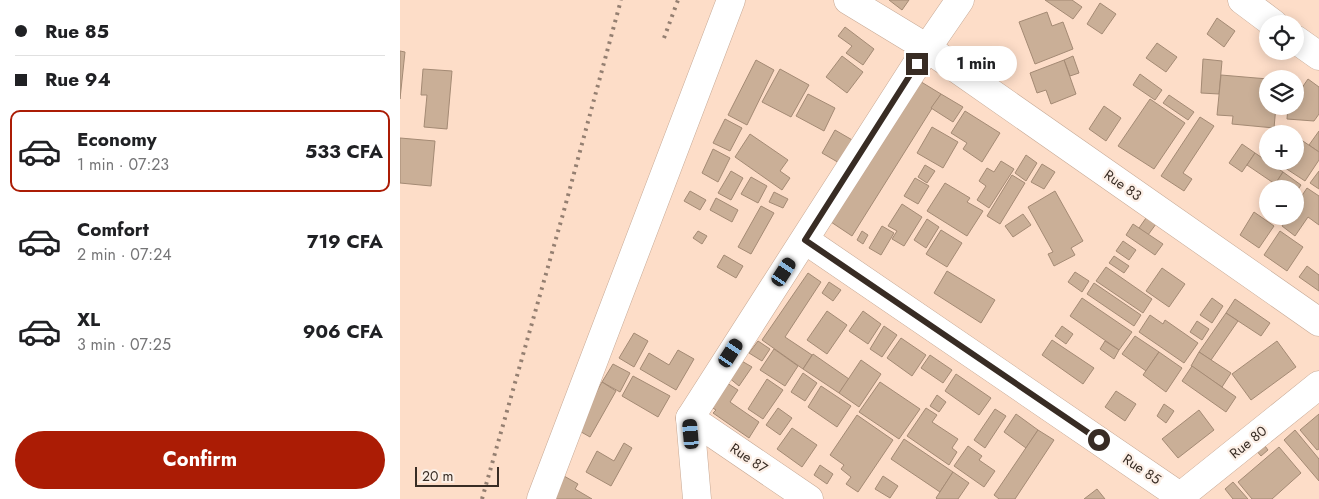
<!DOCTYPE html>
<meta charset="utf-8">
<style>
:root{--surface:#fff;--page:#f2f2f2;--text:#202124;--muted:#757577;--line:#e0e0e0;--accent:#ab1c05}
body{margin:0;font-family:Jost,sans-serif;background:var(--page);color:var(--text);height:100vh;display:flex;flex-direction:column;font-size:19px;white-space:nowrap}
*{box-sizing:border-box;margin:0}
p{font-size:16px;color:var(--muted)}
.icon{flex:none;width:28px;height:28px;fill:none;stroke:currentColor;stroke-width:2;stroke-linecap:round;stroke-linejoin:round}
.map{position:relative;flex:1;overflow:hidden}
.sheet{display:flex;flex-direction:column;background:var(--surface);width:400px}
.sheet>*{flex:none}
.hud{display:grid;align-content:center;height:110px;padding:0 15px;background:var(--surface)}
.controls{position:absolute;left:859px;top:15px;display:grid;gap:10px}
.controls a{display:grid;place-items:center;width:45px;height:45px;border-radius:50%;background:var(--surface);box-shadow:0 2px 12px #0003;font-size:25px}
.scale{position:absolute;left:15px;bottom:12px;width:84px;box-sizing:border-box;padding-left:5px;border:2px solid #382c24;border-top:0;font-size:14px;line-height:18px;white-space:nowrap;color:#382c24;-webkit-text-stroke:4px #fcefe6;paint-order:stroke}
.end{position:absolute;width:22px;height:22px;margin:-11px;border:6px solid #382c24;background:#fff;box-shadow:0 0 0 2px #fff}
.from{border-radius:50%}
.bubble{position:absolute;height:35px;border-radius:18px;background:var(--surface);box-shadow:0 2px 12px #0003;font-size:16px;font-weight:700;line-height:35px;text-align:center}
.car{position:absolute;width:15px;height:30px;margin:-15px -8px;border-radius:6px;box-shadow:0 0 4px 1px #0007;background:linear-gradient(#222 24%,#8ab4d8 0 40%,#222 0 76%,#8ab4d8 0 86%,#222 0)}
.hud b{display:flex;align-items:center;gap:18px;height:48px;font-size:19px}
.hud b+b{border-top:1px solid var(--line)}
.hud i{width:12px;height:12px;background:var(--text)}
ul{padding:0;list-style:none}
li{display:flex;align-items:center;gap:15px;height:82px;margin:0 10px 8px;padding:0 5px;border:2px solid transparent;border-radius:10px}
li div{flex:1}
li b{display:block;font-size:19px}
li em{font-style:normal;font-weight:700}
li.active{border-color:var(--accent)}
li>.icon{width:45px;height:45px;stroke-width:1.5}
.button{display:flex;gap:10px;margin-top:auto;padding:10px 15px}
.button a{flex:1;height:58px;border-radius:30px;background:var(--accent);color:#fff;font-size:20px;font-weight:700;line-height:58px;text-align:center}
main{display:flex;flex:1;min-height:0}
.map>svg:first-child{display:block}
.building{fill:#caaf97;stroke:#a48a74}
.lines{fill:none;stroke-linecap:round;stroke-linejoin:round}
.minor-casing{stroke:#c7a995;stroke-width:29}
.minor{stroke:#fff;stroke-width:28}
.rail{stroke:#947f71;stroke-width:4;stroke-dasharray:2.5 5;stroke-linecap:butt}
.route{stroke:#382c24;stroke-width:6}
.labels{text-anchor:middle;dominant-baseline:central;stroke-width:4.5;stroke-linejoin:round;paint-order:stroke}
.street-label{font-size:14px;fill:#382c24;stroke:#fcefe6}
</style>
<main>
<section class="sheet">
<div class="hud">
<b><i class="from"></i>Rue 85</b>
<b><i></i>Rue 94</b>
</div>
<ul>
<li class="active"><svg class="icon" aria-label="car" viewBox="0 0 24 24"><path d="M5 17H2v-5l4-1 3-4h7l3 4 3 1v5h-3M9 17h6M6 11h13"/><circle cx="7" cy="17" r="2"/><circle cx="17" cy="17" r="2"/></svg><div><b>Economy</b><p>1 min · 07:23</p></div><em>533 CFA</em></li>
<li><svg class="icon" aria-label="car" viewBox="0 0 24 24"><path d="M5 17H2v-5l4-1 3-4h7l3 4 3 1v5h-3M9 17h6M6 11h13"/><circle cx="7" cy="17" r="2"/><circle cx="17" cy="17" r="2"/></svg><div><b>Comfort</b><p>2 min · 07:24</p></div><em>719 CFA</em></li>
<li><svg class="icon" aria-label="car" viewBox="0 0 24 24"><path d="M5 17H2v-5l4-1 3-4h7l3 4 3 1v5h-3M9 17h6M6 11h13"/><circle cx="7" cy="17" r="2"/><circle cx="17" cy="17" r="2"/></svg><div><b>XL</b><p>3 min · 07:25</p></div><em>906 CFA</em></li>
</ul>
<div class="button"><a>Confirm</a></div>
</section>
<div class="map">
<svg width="919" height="499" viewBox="0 0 919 499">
<rect width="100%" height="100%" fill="#fdddc8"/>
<g class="building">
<polygon points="489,0 509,0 502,10"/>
<polygon points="645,0 672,0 682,7 673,19"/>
<polygon points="700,3 716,14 702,34 687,24"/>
<polygon points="647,12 652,26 663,22 673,49 635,64 619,22"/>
<polygon points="817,18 835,31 824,47 807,34"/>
<polygon points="445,27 474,49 463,65 446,53 452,46 438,36"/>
<polygon points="757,43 777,57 766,72 746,58"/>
<polygon points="0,51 5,52 0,99"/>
<polygon points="442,56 463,72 447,93 426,77"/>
<polygon points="673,56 679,73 670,76 664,60"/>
<polygon points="803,59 822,61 819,94 801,93"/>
<polygon points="356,60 374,70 347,125 328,115"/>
<polygon points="664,60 676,94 651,104 646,90 637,93 630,73"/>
<polygon points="23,69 52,71 47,129 24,127 27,95 21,95"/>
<polygon points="380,69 409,85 391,117 362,102"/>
<polygon points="740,74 762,90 755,100 733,85"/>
<polygon points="821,75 868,79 868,106 876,106 874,128 832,124 833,116 817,115"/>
<polygon points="908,79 919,87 919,114 914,121 887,119 888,106 895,106 895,92 899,92"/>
<polygon points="518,80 541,94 452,236 431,222"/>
<polygon points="408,94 435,108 424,131 396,116"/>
<polygon points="541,94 563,107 553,122 531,108"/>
<polygon points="769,95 794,112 788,120 763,103"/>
<polygon points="750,99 785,123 754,169 718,146"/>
<polygon points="704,106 721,118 706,141 689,129"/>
<polygon points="565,111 600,133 582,162 563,149 567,143 551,133"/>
<polygon points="800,117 814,126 783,173 792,179 784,191 761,176"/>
<polygon points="325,119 342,128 330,151 313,143"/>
<polygon points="532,127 558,142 543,168 517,153"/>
<polygon points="435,130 454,141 441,164 422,153"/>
<polygon points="919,131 919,152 909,145"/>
<polygon points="350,134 388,160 380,171 390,178 382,190 335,157"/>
<polygon points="897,137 919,152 919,160 905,181 879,164 880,161 895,161 895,140"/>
<polygon points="0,138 35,141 31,186 0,183"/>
<polygon points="842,144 855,153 842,172 829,163"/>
<polygon points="313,149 330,158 318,182 302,173"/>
<polygon points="855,153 883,172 875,184 847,165"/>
<polygon points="626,155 637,163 626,181 615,173"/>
<polygon points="601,161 614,169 589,208 577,200 586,186 579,181 587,168 594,172"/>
<polygon points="642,164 655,172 644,189 631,182"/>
<polygon points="525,165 535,171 527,183 518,177"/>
<polygon points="331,171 343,178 331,200 318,193"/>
<polygon points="919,171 919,189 910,183"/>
<polygon points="883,172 901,185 895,194 895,189 872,189"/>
<polygon points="612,175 625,183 600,224 587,216"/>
<polygon points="351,177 367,186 358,203 341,194"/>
<polygon points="515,178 529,186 518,204 504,196"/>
<polygon points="545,183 570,198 567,202 583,211 567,236 527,211"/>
<polygon points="907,188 919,196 919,225 908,217 895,236 882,226 888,216 895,216 895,206"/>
<polygon points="290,191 306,200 300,210 284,201"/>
<polygon points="655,191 683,241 671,248 675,255 654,266 648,254 653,252 628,207"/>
<polygon points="374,192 388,199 383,208 369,202"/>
<polygon points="316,198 338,210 332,222 310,210"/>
<polygon points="502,204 522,217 504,246 492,239 497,231 488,226"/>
<polygon points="361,206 374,213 351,254 338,247"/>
<polygon points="854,212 874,226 859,248 840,235"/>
<polygon points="623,214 631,225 613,237 605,226"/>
<polygon points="746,218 756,224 748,235 739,228"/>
<polygon points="527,219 539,227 526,248 514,240"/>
<polygon points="733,224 763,244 755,255 726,235"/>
<polygon points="482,226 494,233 481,255 469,248"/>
<polygon points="541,230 562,243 547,267 526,254"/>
<polygon points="298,231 307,236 302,244 293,238"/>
<polygon points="462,231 468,235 463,244 457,240"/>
<polygon points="880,231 903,247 887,271 864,255"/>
<polygon points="723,241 736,250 729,260 716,251"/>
<polygon points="324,255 343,266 336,278 317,267"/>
<polygon points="714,256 729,266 724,273 709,263"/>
<polygon points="907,266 919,275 919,291 899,277"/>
<polygon points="706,267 752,299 743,313 696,281"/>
<polygon points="762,268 785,284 769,307 746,291"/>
<polygon points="547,271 595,300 581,323 534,293"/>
<polygon points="675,272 689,281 682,292 668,282"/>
<polygon points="408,273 421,282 385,337 412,355 403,369 362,340"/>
<polygon points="429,282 441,290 433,301 422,293"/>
<polygon points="694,283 741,315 734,326 687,294"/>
<polygon points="682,298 732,332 719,350 670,316"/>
<polygon points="812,298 823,306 812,323 800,315"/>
<polygon points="835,299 870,323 861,336 826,313"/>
<polygon points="427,311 447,325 427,354 407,340"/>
<polygon points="463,311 481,324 468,344 449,331"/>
<polygon points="826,313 838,321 811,360 799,352"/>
<polygon points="750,315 763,324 765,320 798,343 784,363 739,332"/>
<polygon points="797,321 809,329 802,340 790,332"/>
<polygon points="484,326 497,335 482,357 470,349"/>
<polygon points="662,326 673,334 666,344 655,336"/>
<polygon points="234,333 248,341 234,367 219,358"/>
<polygon points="735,336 759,352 746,371 722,354"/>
<polygon points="501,338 526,355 512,376 487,358"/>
<polygon points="652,340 694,368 683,384 642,355"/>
<polygon points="358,341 370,349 362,361 349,353"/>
<polygon points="705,341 719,350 714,359 700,349"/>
<polygon points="877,341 896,367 851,400 832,374"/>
<polygon points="374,349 398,366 385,386 360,370"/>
<polygon points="278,350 294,359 276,390 240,369 249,353 269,365"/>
<polygon points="759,352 782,368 766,392 743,375"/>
<polygon points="799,352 831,373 822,387 791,366"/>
<polygon points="413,354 449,379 439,393 403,369"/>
<polygon points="530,355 552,370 543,383 521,368"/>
<polygon points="340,360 352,367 339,386 328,377"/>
<polygon points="461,360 481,374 459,407 439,393"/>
<polygon points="213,364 230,373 220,392 202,382"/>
<polygon points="792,366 836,397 826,412 782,381"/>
<polygon points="403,373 417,383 405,401 391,392"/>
<polygon points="556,374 591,398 579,415 545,391"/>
<polygon points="233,376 270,396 258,417 222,396"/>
<polygon points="367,379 383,390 363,419 348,409"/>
<polygon points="202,382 216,391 190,437 176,429"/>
<polygon points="480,382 520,409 499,439 459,412"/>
<polygon points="327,383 338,390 330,402 359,422 349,438 313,413 316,410 311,407"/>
<polygon points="421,386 451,406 437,427 408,407"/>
<polygon points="716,391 736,404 725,421 705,407"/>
<polygon points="537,395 546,402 539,412 530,406"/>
<polygon points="764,404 774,411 766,423 757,416"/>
<polygon points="378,408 392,418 380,435 366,425"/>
<polygon points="526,408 537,415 532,422 558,439 552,448 557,452 549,465 507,436"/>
<polygon points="595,409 606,416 585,448 574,440"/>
<polygon points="799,410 814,430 778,458 762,439"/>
<polygon points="616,414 638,430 626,448 604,432"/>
<polygon points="919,414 919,449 917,450 900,430"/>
<polygon points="457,415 493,440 458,492 446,484 451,477 441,469 444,465 430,455"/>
<polygon points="392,428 417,445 402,467 377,449"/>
<polygon points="638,430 654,440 615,499 599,499 594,495"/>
<polygon points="895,430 919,459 919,481 884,440"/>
<polygon points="504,439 553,472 540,492 491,459"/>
<polygon points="862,442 868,450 861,456 855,449"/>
<polygon points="224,443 232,448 211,486 186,472 197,451 214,461"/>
<polygon points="568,446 582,456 579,460 595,471 584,487 554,466"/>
<polygon points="879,447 901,473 872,499 852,499 838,482"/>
<polygon points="420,465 433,474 427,484 414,475"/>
<polygon points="553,472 569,483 558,499 537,499 536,498"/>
<polygon points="164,476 178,484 175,489 192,499 150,499"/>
<polygon points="483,476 498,486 490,498 475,489"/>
<polygon points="833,482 848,499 833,499 825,489"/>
<polygon points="697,489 705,499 684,499"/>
</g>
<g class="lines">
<defs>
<g id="minor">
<polyline points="448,0 527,48 919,322"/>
<polyline points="842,0 874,24"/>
<polyline points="895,39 919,56"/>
<polyline points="405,240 784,499"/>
<polyline points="290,418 409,499"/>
<polyline points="141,499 331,0"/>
<polyline points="297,499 290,418 527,48 560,0"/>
<polyline points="777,499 919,385"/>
</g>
</defs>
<use href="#minor" class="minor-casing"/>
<use href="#minor" class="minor"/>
<g class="rail">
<polyline points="264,38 278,0"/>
<polyline points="82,499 163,214 221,0"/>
</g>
</g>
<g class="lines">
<polyline class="route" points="517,64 405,240 699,440"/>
</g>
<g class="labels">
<g class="street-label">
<text transform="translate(723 185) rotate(35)">Rue 83</text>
<text transform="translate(848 442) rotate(-39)">Rue 80</text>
<text transform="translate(349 458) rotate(34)">Rue 87</text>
<text transform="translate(742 469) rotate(34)">Rue 85</text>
</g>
</g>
</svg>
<div class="controls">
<a><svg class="icon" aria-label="locate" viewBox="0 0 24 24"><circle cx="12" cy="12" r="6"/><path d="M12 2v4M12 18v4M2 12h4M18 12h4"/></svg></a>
<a><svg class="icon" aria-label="layers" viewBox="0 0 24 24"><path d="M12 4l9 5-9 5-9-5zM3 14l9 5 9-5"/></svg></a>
<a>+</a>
<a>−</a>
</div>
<div class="scale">20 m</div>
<i class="end from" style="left:699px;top:440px"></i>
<i class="end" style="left:517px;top:64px"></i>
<div class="bubble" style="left:535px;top:46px;width:82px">1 min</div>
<i class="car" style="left:384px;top:272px;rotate:33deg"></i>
<i class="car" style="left:331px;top:353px;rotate:33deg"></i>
<i class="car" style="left:291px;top:434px;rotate:355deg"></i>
</div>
</main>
